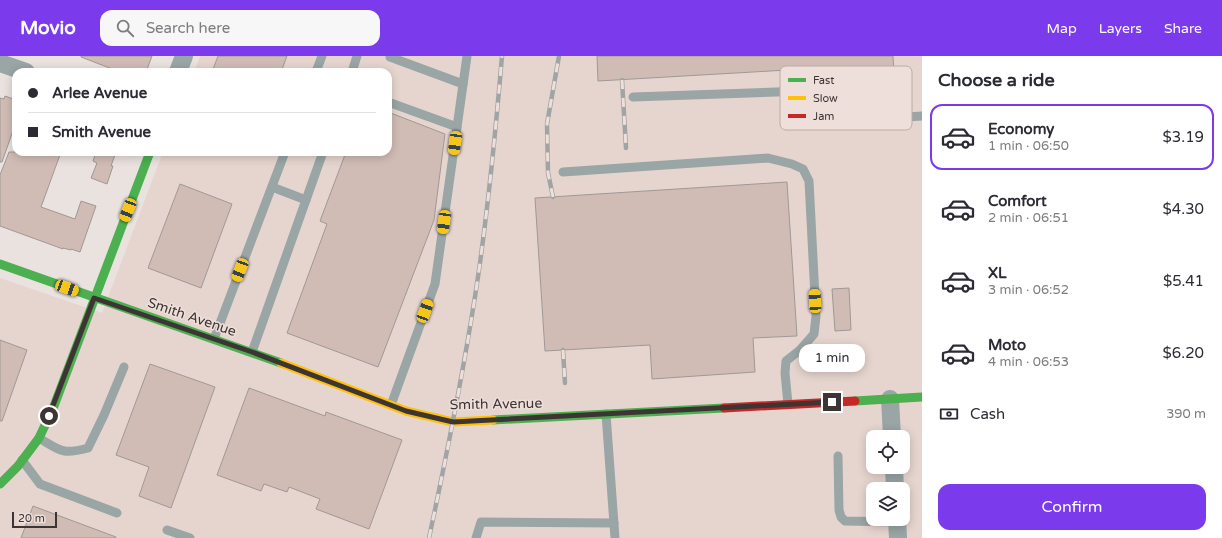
<!DOCTYPE html>
<meta charset="utf-8">
<style>
:root{--surface:#fff;--page:#f7f7f7;--text:#2b2b33;--muted:#7c7c81;--line:#e1e1e2;--accent:#7c3aed}
body{margin:0;font-family:"Varela Round",sans-serif;background:var(--page);color:var(--text);height:100vh;display:flex;flex-direction:column;font-size:15px;white-space:nowrap}
*{box-sizing:border-box;margin:0}
p{font-size:13px;color:var(--muted)}
.icon{flex:none;width:22px;height:22px;fill:none;stroke:currentColor;stroke-width:2;stroke-linecap:round;stroke-linejoin:round}
.map{position:relative;flex:1;overflow:hidden}
.side{display:flex;flex-direction:column;background:var(--surface);width:300px}
.side>*{flex:none}
.guide{position:absolute;left:12px;top:12px;width:380px;height:88px;border-radius:12px;box-shadow:0 2px 10px #0003;display:grid;align-content:center;height:88px;padding:0 16px;background:var(--surface)}
.buttons{position:absolute;left:866px;top:374px;display:grid;gap:8px}
.buttons a{display:grid;place-items:center;width:44px;height:44px;border-radius:8px;background:var(--surface);box-shadow:0 2px 10px #0003;font-size:20px}
.scale{position:absolute;left:12px;bottom:10px;width:45px;box-sizing:border-box;padding-left:4px;border:2px solid #3c3534;border-top:0;font-size:11px;line-height:14px;white-space:nowrap;color:#3c3534;-webkit-text-stroke:3px #efdfda;paint-order:stroke}
.end{position:absolute;width:18px;height:18px;margin:-9px;border:5px solid #3c3534;background:#fff;box-shadow:0 0 0 2px #fff}
.from{border-radius:50%}
.bubble{position:absolute;height:28px;border-radius:12px;background:var(--surface);box-shadow:0 2px 10px #0003;font-size:13px;font-weight:600;line-height:28px;text-align:center}
.car{position:absolute;width:12px;height:24px;margin:-12px -6px;border-radius:5px;box-shadow:0 0 3px 1px #0007;background:linear-gradient(#f5c518 24%,#345 0 40%,#f5c518 0 76%,#345 0 86%,#f5c518 0)}
.guide b{display:flex;align-items:center;gap:14px;height:38px;font-size:15px}
.guide b+b{border-top:1px solid var(--line)}
.guide i{width:10px;height:10px;background:var(--text)}
ul{padding:0;list-style:none}
li{display:flex;align-items:center;gap:12px;height:66px;margin:0 8px 6px;padding:0 8px;border:2px solid transparent;border-radius:12px}
li div{flex:1}
li b{display:block;font-size:15px}
li em{font-style:normal;font-weight:600}
li.on{border-color:var(--accent)}
li>.icon{width:36px;height:36px;stroke-width:1.5}
h2{padding:0 16px;font-size:18px;line-height:48px}
.pay{display:flex;align-items:center;gap:10px;height:44px;padding:0 16px;font-size:15px}
.pay p{margin-inline-start:auto}
.primary-button{display:flex;gap:8px;margin-top:auto;padding:8px 16px}
.primary-button a{flex:1;height:46px;border-radius:12px;background:var(--accent);color:#fff;font-size:16px;font-weight:600;line-height:46px;text-align:center}
header{display:flex;align-items:center;gap:24px;box-sizing:border-box;height:56px;padding:0 20px;background:var(--accent);color:#fff}
header strong{font-size:19px}
nav{display:flex;gap:22px;margin-inline-start:auto;font-size:14px}
.search{width:280px;height:36px;background:var(--page);display:flex;align-items:center;gap:10px;box-sizing:border-box;padding:0 14px;border-radius:12px;color:var(--muted);font-size:15px}
main{display:flex;flex:1;min-height:0}
.map>svg:first-child{display:block}
.built{fill:#e6d5cf;fill-rule:evenodd}
.building{fill:#d1bcb5;stroke:#9f9896}
.lines{fill:none;stroke-linecap:round;stroke-linejoin:round}
.lane{stroke:#9aa5a6;stroke-width:9}
.street{stroke:#9aa5a6;stroke-width:18}
.fast{stroke:#4caf50;stroke-width:9}
.slow{stroke:#ffc107;stroke-width:9}
.jam{stroke:#c62828;stroke-width:9}
.rail-casing{stroke:#a1a4a4;stroke-width:4.5}
.rail{stroke:#efdfda;stroke-width:3;stroke-dasharray:9;stroke-linecap:butt}
.route{stroke:#3c3534;stroke-width:5}
.labels{text-anchor:middle;dominant-baseline:central;stroke-width:3;stroke-linejoin:round;paint-order:stroke}
.street-label{font-size:14px;fill:#3c3534;stroke:#efdfda}
.key{fill:#efdfda;stroke:#b9aca8;stroke-width:1}
.key-label{font-size:11px;fill:#3c3534}
</style>
<header>
<strong>Movio</strong>
<div class="search"><svg class="icon" aria-label="search" viewBox="0 0 24 24"><circle cx="10" cy="10" r="6"/><path d="M15 15l6 6"/></svg>Search here</div>
<nav><a>Map</a><a>Layers</a><a>Share</a></nav>
</header>
<main>
<div class="map">
<svg width="922" height="482" viewBox="0 0 922 482">
<rect width="100%" height="100%" fill="#eae2df"/>
<path class="built" d="M200 0H922V482H0V222L102 257 163 96H388V16H194ZM873 381H903V411H873ZM873 433H903V463H873Z"/>
<g class="building">
<polygon points="81,0 152,0 146,16 120,16 81,1"/>
<polygon points="218,0 287,0 281,16 212,16"/>
<polygon points="597,0 893,0 895,39 823,43 822,12 598,25"/>
<polygon points="5,40 16,44 16,66 2,106 0,106 0,42 4,43"/>
<polygon points="388,56 445,78 434,164 378,311 287,277 327,168 320,165 346,96 388,96"/>
<polygon points="9,96 61,96 41,151 75,163 81,145 96,150 80,196 71,193 71,194 63,192 63,193 0,170 0,119"/>
<polygon points="96,96 116,96 111,110 113,110 107,128 91,122 97,107 93,105"/>
<polygon points="787,126 797,280 753,282 755,316 652,323 650,289 545,295 535,142"/>
<polygon points="180,128 232,148 201,232 148,212"/>
<polygon points="849,232 851,274 835,275 832,233"/>
<polygon points="0,284 27,294 2,365 0,365"/>
<polygon points="150,308 215,331 171,452 139,440 149,411 116,399"/>
<polygon points="249,332 325,360 326,356 402,384 369,473 316,453 320,443 289,431 287,436 264,428 261,435 217,419"/>
<polygon points="33,450 116,481 116,482 21,482"/>
</g>
<g class="lines">
<g class="lane">
<polyline points="390,1 463,28"/>
<polyline points="316,16 322,0"/>
<polyline points="352,16 357,0"/>
<polyline points="633,41 805,35 813,67 922,60"/>
<polyline points="388,46 457,71"/>
<polyline points="563,116 768,102 792,108 803,113 809,125 816,260 814,278 800,294 786,305 785,317 788,348"/>
<polyline points="272,131 306,144"/>
<polyline points="214,283 285,96"/>
<polyline points="252,296 323,96"/>
<polyline points="391,349 435,228 467,0"/>
<polyline points="606,358 615,482"/>
<path d="M39 382C61 395 62 399 88 392L104 359 124 311"/>
<polyline points="838,400 839,454 841,461 845,465 897,466"/>
<polyline points="22,404 40,428 117,457"/>
<polyline points="167,474 190,482"/>
<polyline points="476,482 481,466 614,467"/>
</g>
<g class="street">
<polyline points="0,7 26,16"/>
<polyline points="178,16 184,0"/>
<polyline points="890,343 892,381"/>
<polyline points="894,411 895,433"/>
<polyline points="897,463 898,482"/>
</g>
<g class="fast">
<polyline points="0,208 281,307"/>
<polyline points="855,345 922,341"/>
<polyline points="493,364 724,352"/>
<polyline points="0,428 18,410 39,382 54,350 150,96"/>
</g>
<polyline class="slow" points="281,307 406,355 453,366 493,364"/>
<polyline class="jam" points="724,352 855,345"/>
<defs>
<g id="rail">
<polyline points="622,24 626,92"/>
<polyline points="553,141 548,117 547,68 559,0"/>
<polyline points="563,294 565,327"/>
<path d="M429 482C448 393 466 304 479 214 489 143 496 71 502 0"/>
</g>
</defs>
<use href="#rail" class="rail-casing"/>
<use href="#rail" class="rail"/>
</g>
<g class="lines">
<polyline class="route" points="49,360 94,242 252,296 406,355 453,366 832,346"/>
</g>
<g class="labels">
<g class="street-label">
<text transform="translate(192 261) rotate(19)">Smith Avenue</text>
<text transform="translate(496 348) rotate(-1)">Smith Avenue</text>
</g>
</g>
<rect x="780" y="10" width="132" height="64" rx="6" class="key"/>
<rect x="788" y="22" width="18" height="4" fill="#4caf50"/>
<rect x="788" y="40" width="18" height="4" fill="#ffc107"/>
<rect x="788" y="58" width="18" height="4" fill="#c62828"/>
<g class="key-label">
<text x="813" y="28">Fast</text>
<text x="813" y="46">Slow</text>
<text x="813" y="64">Jam</text>
</g>
</svg>
<div class="buttons">
<a><svg class="icon" aria-label="locate" viewBox="0 0 24 24"><circle cx="12" cy="12" r="6"/><path d="M12 2v4M12 18v4M2 12h4M18 12h4"/></svg></a>
<a><svg class="icon" aria-label="layers" viewBox="0 0 24 24"><path d="M12 4l9 5-9 5-9-5zM3 14l9 5 9-5"/></svg></a>
</div>
<div class="scale">20 m</div>
<i class="end from" style="left:49px;top:360px"></i>
<i class="end" style="left:832px;top:346px"></i>
<div class="bubble" style="left:799px;top:288px;width:66px">1 min</div>
<i class="car" style="left:455px;top:87px;rotate:188deg"></i>
<i class="car" style="left:128px;top:154px;rotate:201deg"></i>
<i class="car" style="left:444px;top:166px;rotate:188deg"></i>
<i class="car" style="left:240px;top:214px;rotate:201deg"></i>
<i class="car" style="left:67px;top:232px;rotate:110deg"></i>
<i class="car" style="left:815px;top:245px;rotate:357deg"></i>
<i class="car" style="left:425px;top:255px;rotate:20deg"></i>
<div class="guide">
<b><i class="from"></i>Arlee Avenue</b>
<b><i></i>Smith Avenue</b>
</div>
</div>
<section class="side">
<h2>Choose a ride</h2>
<ul>
<li class="on"><svg class="icon" aria-label="car" viewBox="0 0 24 24"><path d="M5 17H2v-5l4-1 3-4h7l3 4 3 1v5h-3M9 17h6M6 11h13"/><circle cx="7" cy="17" r="2"/><circle cx="17" cy="17" r="2"/></svg><div><b>Economy</b><p>1 min · 06:50</p></div><em>$3.19</em></li>
<li><svg class="icon" aria-label="car" viewBox="0 0 24 24"><path d="M5 17H2v-5l4-1 3-4h7l3 4 3 1v5h-3M9 17h6M6 11h13"/><circle cx="7" cy="17" r="2"/><circle cx="17" cy="17" r="2"/></svg><div><b>Comfort</b><p>2 min · 06:51</p></div><em>$4.30</em></li>
<li><svg class="icon" aria-label="car" viewBox="0 0 24 24"><path d="M5 17H2v-5l4-1 3-4h7l3 4 3 1v5h-3M9 17h6M6 11h13"/><circle cx="7" cy="17" r="2"/><circle cx="17" cy="17" r="2"/></svg><div><b>XL</b><p>3 min · 06:52</p></div><em>$5.41</em></li>
<li><svg class="icon" aria-label="car" viewBox="0 0 24 24"><path d="M5 17H2v-5l4-1 3-4h7l3 4 3 1v5h-3M9 17h6M6 11h13"/><circle cx="7" cy="17" r="2"/><circle cx="17" cy="17" r="2"/></svg><div><b>Moto</b><p>4 min · 06:53</p></div><em>$6.20</em></li>
</ul>
<div class="pay"><svg class="icon" aria-label="cash" viewBox="0 0 24 24"><path d="M3 7h18v10H3z"/><circle cx="12" cy="12" r="2"/></svg>Cash<p>390 m</p></div>
<div class="primary-button"><a>Confirm</a></div>
</section>
</main>
